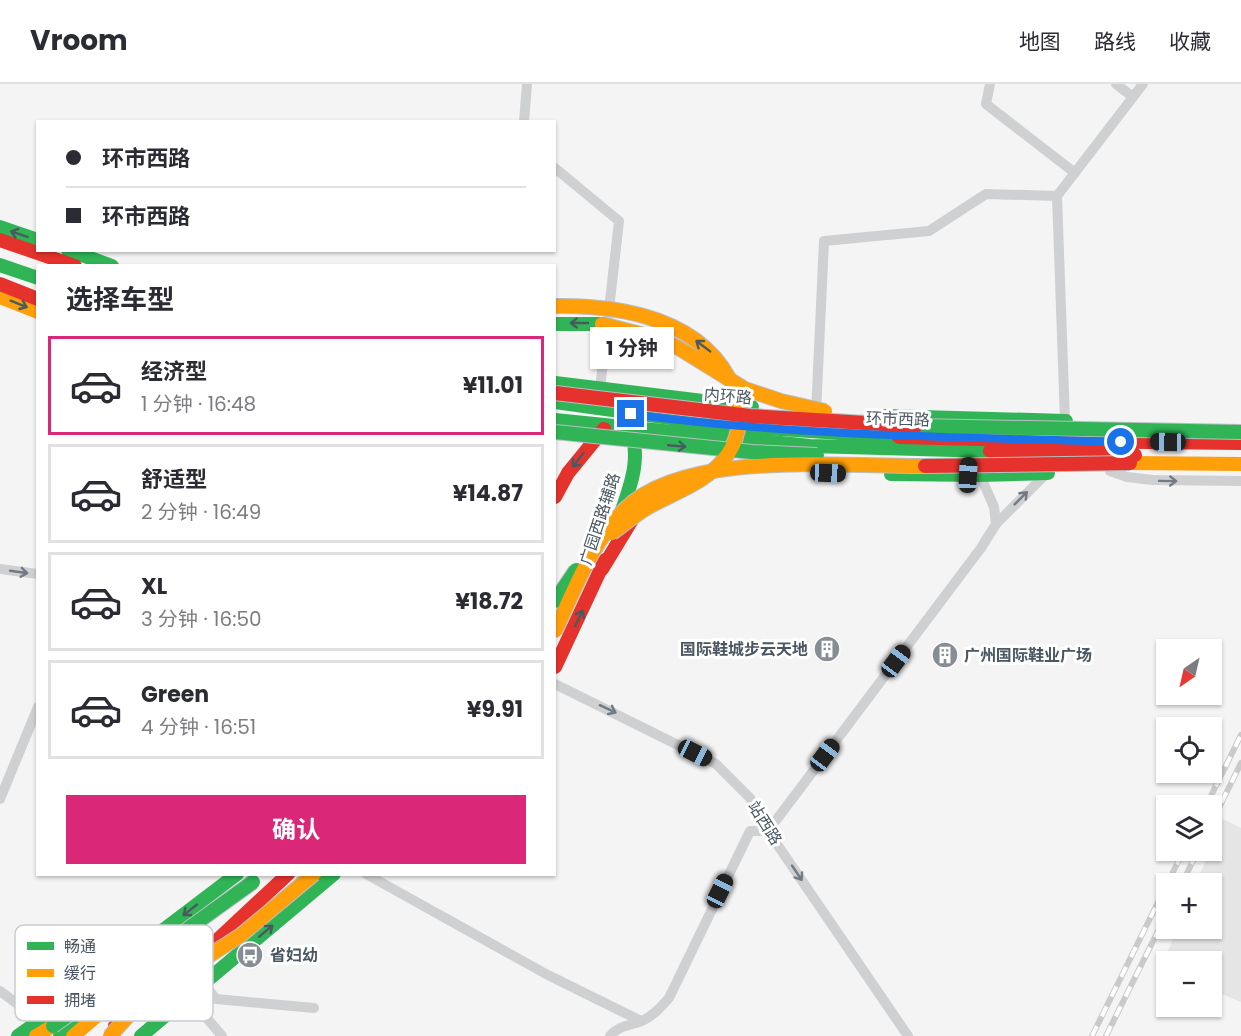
<!DOCTYPE html>
<html lang="zh">
<meta charset="utf-8">
<style>
:root{--surface:#fff;--page:#f2f2f3;--text:#2b2b33;--muted:#7c7c81;--line:#e1e1e2;--accent:#db2777}
body{margin:0;font-family:Poppins,"Noto Sans SC",sans-serif;background:var(--page);color:var(--text);height:100vh;display:flex;flex-direction:column;font-size:22px;white-space:nowrap}
*{box-sizing:border-box;margin:0}
p{font-size:20px;color:var(--muted)}
.icon{flex:none;width:33px;height:33px;fill:none;stroke:currentColor;stroke-width:2;stroke-linecap:round;stroke-linejoin:round}
.map{position:relative;flex:1;overflow:hidden}
.side{position:absolute;left:36px;top:180px;width:520px;height:612px;display:flex;flex-direction:column;background:var(--surface);border-radius:0px;box-shadow:0 2px 4px #0004}
.side>*{flex:none}
.banner{position:absolute;left:36px;top:36px;width:520px;height:132px;border-radius:0px;box-shadow:0 2px 4px #0004;display:grid;align-content:center;height:132px;padding:0 30px;background:var(--surface)}
.needle{width:39px;rotate:214deg}
.buttons{position:absolute;left:1156px;top:555px;display:grid;gap:12px}
.buttons a{display:grid;place-items:center;width:66px;height:66px;border-radius:0px;background:var(--surface);box-shadow:0 2px 4px #0004;font-size:30px}
.end{position:absolute;width:27px;height:27px;margin:-14px;border:8px solid #1a73e8;background:#fff;box-shadow:0 0 0 3px #fff}
.from{border-radius:50%}
.bubble{position:absolute;height:42px;border-radius:0px;background:var(--surface);box-shadow:0 2px 4px #0004;font-size:20px;font-weight:700;line-height:42px;text-align:center}
.car{position:absolute;width:18px;height:36px;margin:-18px -9px;border-radius:8px;box-shadow:0 0 4px 2px #0007;background:linear-gradient(#222 24%,#8ab4d8 0 40%,#222 0 76%,#8ab4d8 0 86%,#222 0)}
.banner b{display:flex;align-items:center;gap:21px;height:57px;font-size:22px}
.banner b+b{border-top:2px solid var(--line)}
.banner i{width:15px;height:15px;background:var(--text)}
ul{padding:0;list-style:none}
li{display:flex;align-items:center;gap:18px;height:99px;margin:0 12px 9px;padding:0 18px;border:3px solid var(--line);border-radius:0px}
li div{flex:1}
li b{display:block;font-size:22px}
li em{font-style:normal;font-weight:700}
li.selected{border-color:var(--accent)}
li>.icon{width:54px;height:54px;stroke-width:1.5}
h2{padding:0 30px;font-size:27px;line-height:72px}
.button{display:flex;gap:12px;margin-top:auto;padding:12px 30px}
.button a{flex:1;height:69px;border-radius:0px;background:var(--accent);color:#fff;font-size:24px;font-weight:700;line-height:69px;text-align:center}
header{display:flex;align-items:center;gap:36px;box-sizing:border-box;height:84px;padding:0 30px;background:var(--surface);border-bottom:2px solid var(--line)}
header strong{font-size:28px}
nav{display:flex;gap:33px;margin-inline-start:auto;font-size:21px}
.map>svg:first-child{display:block}
.education{fill:#e6e5e6}
.lines{fill:none;stroke-linecap:round;stroke-linejoin:round}
.street{stroke:#ced0d2;stroke-width:10}
.fast{stroke:#30b455;stroke-width:14}
.slow{stroke:#ff9f0a;stroke-width:14}
.jam{stroke:#e5322d;stroke-width:14}
.rail-casing{stroke:#c9cacc;stroke-width:6}
.rail{stroke:#fff;stroke-width:4;stroke-dasharray:11;stroke-linecap:butt}
.fast-bridge-casing{stroke:#b9bec3;stroke-width:16;stroke-linecap:butt}
.slow-bridge-casing{stroke:#b9bec3;stroke-width:16;stroke-linecap:butt}
.jam-bridge-casing{stroke:#b9bec3;stroke-width:16;stroke-linecap:butt}
.fast-bridge{stroke:#30b455;stroke-width:14}
.slow-bridge{stroke:#ff9f0a;stroke-width:14}
.jam-bridge{stroke:#e5322d;stroke-width:14}
.oneway{stroke:#495b60}
.oneway2{stroke:#727b83}
.route{stroke:#1a73e8;stroke-width:8}
.labels{text-anchor:middle;dominant-baseline:central;stroke-width:6;stroke-linejoin:round;paint-order:stroke}
.street-label{font-size:16px;fill:#4a5661;stroke:#fff}
.poi-label{font-size:16px;font-weight:bold;fill:#4a5661;stroke:#fff;text-anchor:start}
.key{fill:#fff;stroke:#c9ccd0;stroke-width:1.5}
.key-label{font-size:16px;fill:#4a5661}
</style>
<header>
<strong>Vroom</strong>
<nav><a>地图</a><a>路线</a><a>收藏</a></nav>
</header>
<div class="map">
<svg width="1241" height="952" viewBox="0 0 1241 952">
<rect width="100%" height="100%" fill="#f4f4f4"/>
<polygon class="education" points="1223,735 1241,744 1241,918 1212,906 1212,878 1167,878 1167,887 1161,884 1177,845 1212,844 1212,800 1196,799 1210,767 1212,766 1212,761"/>
<g class="lines">
<g class="street">
<polyline points="990,0 986,20 1075,89"/>
<polyline points="1116,0 1133,13"/>
<polyline points="524,38 527,0"/>
<polyline points="555,84 619,137 600,305"/>
<polyline points="1057,112 1065,337"/>
<polyline points="816,329 824,157 929,147 986,110 1057,112 1143,0"/>
<polyline points="1110,376 1110,387 1127,393 1153,396 1241,397"/>
<polyline points="980,391 994,423 996,440"/>
<polyline points="0,485 38,490"/>
<polyline points="555,600 716,680 750,714 768,747 908,952"/>
<polyline points="0,715 38,623"/>
<polyline points="366,790 546,890 641,937"/>
<polyline points="203,899 216,915 314,924"/>
<polyline points="0,907 39,936"/>
<polyline points="188,912 222,952"/>
<path d="M610 952C619 941 630 942 642 937 653 932 661 923 669 914L750 747H768L981 464 996 440 1047 389"/>
</g>
<g class="fast">
<polyline points="0,143 38,156"/>
<polyline points="68,166 112,182"/>
<polyline points="0,181 38,194"/>
<polyline points="555,240 602,240"/>
<polyline points="555,299 752,323"/>
<polyline points="555,318 721,341 899,353"/>
<polyline points="885,332 1066,337"/>
<polyline points="555,336 810,362 990,367"/>
<polyline points="891,390 980,391 1048,389"/>
<path d="M620 432C630 403 642 374 630 344"/>
<polyline points="18,952 108,888 237,790"/>
<polyline points="60,952 81,935"/>
<polyline points="141,952 334,790"/>
</g>
<g class="slow">
<polyline points="0,213 38,228"/>
<polyline points="1130,379 1241,380"/>
<polyline points="36,952 53,942"/>
<polyline points="73,952 197,847"/>
</g>
<g class="jam">
<polyline points="0,156 75,182"/>
<polyline points="0,200 38,215"/>
<polyline points="899,353 1055,357 1241,359"/>
<polyline points="990,367 1135,371"/>
<polyline points="555,413 568,389 604,345"/>
<polyline points="602,485 633,434"/>
<polyline points="555,583 605,476"/>
<polyline points="115,942 182,889 288,790"/>
</g>
<defs>
<g id="rail">
<polyline points="1206,722 1241,651"/>
<polyline points="1212,738 1241,679"/>
<polyline points="1167,800 1184,766"/>
<polyline points="1182,800 1198,766"/>
<polyline points="1092,952 1167,800"/>
<polyline points="1106,952 1167,829"/>
</g>
</defs>
<use href="#rail" class="rail-casing"/>
<use href="#rail" class="rail"/>
<defs>
<g id="fast-bridge">
<polyline points="916,342 1241,348"/>
<polyline points="555,348 752,368 817,371"/>
<polyline points="555,517 576,486"/>
<polyline points="53,942 253,798"/>
</g>
<g id="slow-bridge">
<path d="M555 222C622 221 705 235 734 305 742 325 741 351 728 370 708 399 674 408 645 425 634 432 623 441 612 449"/>
<polyline points="602,240 660,255 677,263 745,305 781,317 825,327"/>
<path d="M555 547C575 505 592 458 625 425 685 365 844 383 925 382"/>
<polyline points="182,889 241,851 314,790"/>
<polyline points="110,952 128,932"/>
</g>
<g id="jam-bridge">
<polyline points="555,309 750,332 916,342"/>
<polyline points="925,382 1130,379"/>
</g>
</defs>
<use href="#fast-bridge" class="fast-bridge-casing"/>
<use href="#slow-bridge" class="slow-bridge-casing"/>
<use href="#jam-bridge" class="jam-bridge-casing"/>
<use href="#fast-bridge" class="fast-bridge"/>
<use href="#slow-bridge" class="slow-bridge"/>
<use href="#jam-bridge" class="jam-bridge"/>
</g>
<defs><path id="oneway-shaft" d="M-6 0H5M1.5-3L5.5 0L1.5 3" fill="none" stroke-width="1.6" stroke-linecap="round" stroke-linejoin="round" transform="scale(1.5)"/></defs>
<g class="oneway">
<use href="#oneway-shaft" transform="translate(19 150) rotate(-161)"/>
<use href="#oneway-shaft" transform="translate(19 220) rotate(22)"/>
<use href="#oneway-shaft" transform="translate(579 239) rotate(-180)"/>
<use href="#oneway-shaft" transform="translate(703 262) rotate(-143)"/>
<use href="#oneway-shaft" transform="translate(677 362) rotate(5)"/>
<use href="#oneway-shaft" transform="translate(578 376) rotate(128)"/>
<use href="#oneway-shaft" transform="translate(579 534) rotate(-64)"/>
<use href="#oneway-shaft" transform="translate(190 826) rotate(142)"/>
<use href="#oneway-shaft" transform="translate(266 847) rotate(-40)"/>
</g>
<g class="oneway2">
<use href="#oneway-shaft" transform="translate(1168 397) rotate(1)"/>
<use href="#oneway-shaft" transform="translate(1021 414) rotate(-45)"/>
<use href="#oneway-shaft" transform="translate(19 488) rotate(8)"/>
<use href="#oneway-shaft" transform="translate(608 625) rotate(25)"/>
<use href="#oneway-shaft" transform="translate(797 789) rotate(56)"/>
</g>
<g class="lines">
<path class="route" d="M631 330C793 352 957 353 1121 358"/>
</g>
<defs>
<symbol id="building-disc" viewBox="-11 -11 22 22"><circle r="9.5" fill="#868d94" stroke="#fff"/><path d="M-4-6H4V6H1V3H-1V6H-4ZM-2.5-4.3h1.7v1.8h-1.7ZM.8-4.3h1.7v1.8H.8ZM-2.5-1h1.7V.8h-1.7ZM.8-1h1.7V.8H.8Z" fill="#fff"/></symbol>
<symbol id="bus-disc" viewBox="-11 -11 22 22"><circle r="9.5" fill="#868d94" stroke="#fff"/><path d="M-5-6H5V4H4V6H2V4H-2V6H-4V4H-5ZM-3.5-4V0h7V-4ZM-3.5 1.2v1.5H-2V1.2ZM2 1.2v1.5H3.5V1.2Z" fill="#fff"/></symbol>
</defs>
<g fill-rule="evenodd">
<use href="#building-disc" x="812" y="550" width="30" height="30"/>
<use href="#building-disc" x="930" y="556" width="30" height="30"/>
<use href="#bus-disc" x="235" y="856" width="30" height="30"/>
</g>
<g class="labels">
<g class="street-label">
<text transform="translate(728 312) rotate(5)">内环路</text>
<text transform="translate(898 335) rotate(2)">环市西路</text>
<text transform="translate(600 435) rotate(-72)">广园西路辅路</text>
<text transform="translate(765 739) rotate(58)">站西路</text>
</g>
<g class="poi-label">
<text x="808" y="565" text-anchor="end">国际鞋城步云天地</text>
<text x="964" y="571">广州国际鞋业广场</text>
<text x="270" y="871">省妇幼</text>
</g>
</g>
<rect x="15" y="841" width="198" height="96" rx="9" class="key"/>
<rect x="27" y="858" width="27" height="8" fill="#30b455"/>
<rect x="27" y="885" width="27" height="8" fill="#ff9f0a"/>
<rect x="27" y="912" width="27" height="8" fill="#e5322d"/>
<g class="key-label">
<text x="64" y="868">畅通</text>
<text x="64" y="895">缓行</text>
<text x="64" y="922">拥堵</text>
</g>
</svg>
<div class="buttons">
<a><svg class="needle" viewBox="-14 -14 28 28"><path d="M0-13l5 13h-10z" fill="#e53935"/><path d="M0 13l5-13h-10z" fill="#7c7c81"/></svg></a>
<a><svg class="icon" aria-label="locate" viewBox="0 0 24 24"><circle cx="12" cy="12" r="6"/><path d="M12 2v4M12 18v4M2 12h4M18 12h4"/></svg></a>
<a><svg class="icon" aria-label="layers" viewBox="0 0 24 24"><path d="M12 4l9 5-9 5-9-5zM3 14l9 5 9-5"/></svg></a>
<a>+</a>
<a>−</a>
</div>
<i class="end from" style="left:1121px;top:358px"></i>
<i class="end" style="left:631px;top:330px"></i>
<div class="bubble" style="left:590px;top:243px;width:84px">1 分钟</div>
<i class="car" style="left:1168px;top:358px;rotate:271deg"></i>
<i class="car" style="left:828px;top:389px;rotate:92deg"></i>
<i class="car" style="left:968px;top:391px;rotate:3deg"></i>
<i class="car" style="left:896px;top:577px;rotate:37deg"></i>
<i class="car" style="left:695px;top:669px;rotate:117deg"></i>
<i class="car" style="left:825px;top:671px;rotate:37deg"></i>
<i class="car" style="left:720px;top:807px;rotate:26deg"></i>
<div class="banner">
<b><i class="from"></i>环市西路</b>
<b><i></i>环市西路</b>
</div>
<section class="side">
<h2>选择车型</h2>
<ul>
<li class="selected"><svg class="icon" aria-label="car" viewBox="0 0 24 24"><path d="M5 17H2v-5l4-1 3-4h7l3 4 3 1v5h-3M9 17h6M6 11h13"/><circle cx="7" cy="17" r="2"/><circle cx="17" cy="17" r="2"/></svg><div><b>经济型</b><p>1 分钟 · 16:48</p></div><em>¥11.01</em></li>
<li><svg class="icon" aria-label="car" viewBox="0 0 24 24"><path d="M5 17H2v-5l4-1 3-4h7l3 4 3 1v5h-3M9 17h6M6 11h13"/><circle cx="7" cy="17" r="2"/><circle cx="17" cy="17" r="2"/></svg><div><b>舒适型</b><p>2 分钟 · 16:49</p></div><em>¥14.87</em></li>
<li><svg class="icon" aria-label="car" viewBox="0 0 24 24"><path d="M5 17H2v-5l4-1 3-4h7l3 4 3 1v5h-3M9 17h6M6 11h13"/><circle cx="7" cy="17" r="2"/><circle cx="17" cy="17" r="2"/></svg><div><b>XL</b><p>3 分钟 · 16:50</p></div><em>¥18.72</em></li>
<li><svg class="icon" aria-label="car" viewBox="0 0 24 24"><path d="M5 17H2v-5l4-1 3-4h7l3 4 3 1v5h-3M9 17h6M6 11h13"/><circle cx="7" cy="17" r="2"/><circle cx="17" cy="17" r="2"/></svg><div><b>Green</b><p>4 分钟 · 16:51</p></div><em>¥9.91</em></li>
</ul>
<div class="button"><a>确认</a></div>
</section>
</div>
